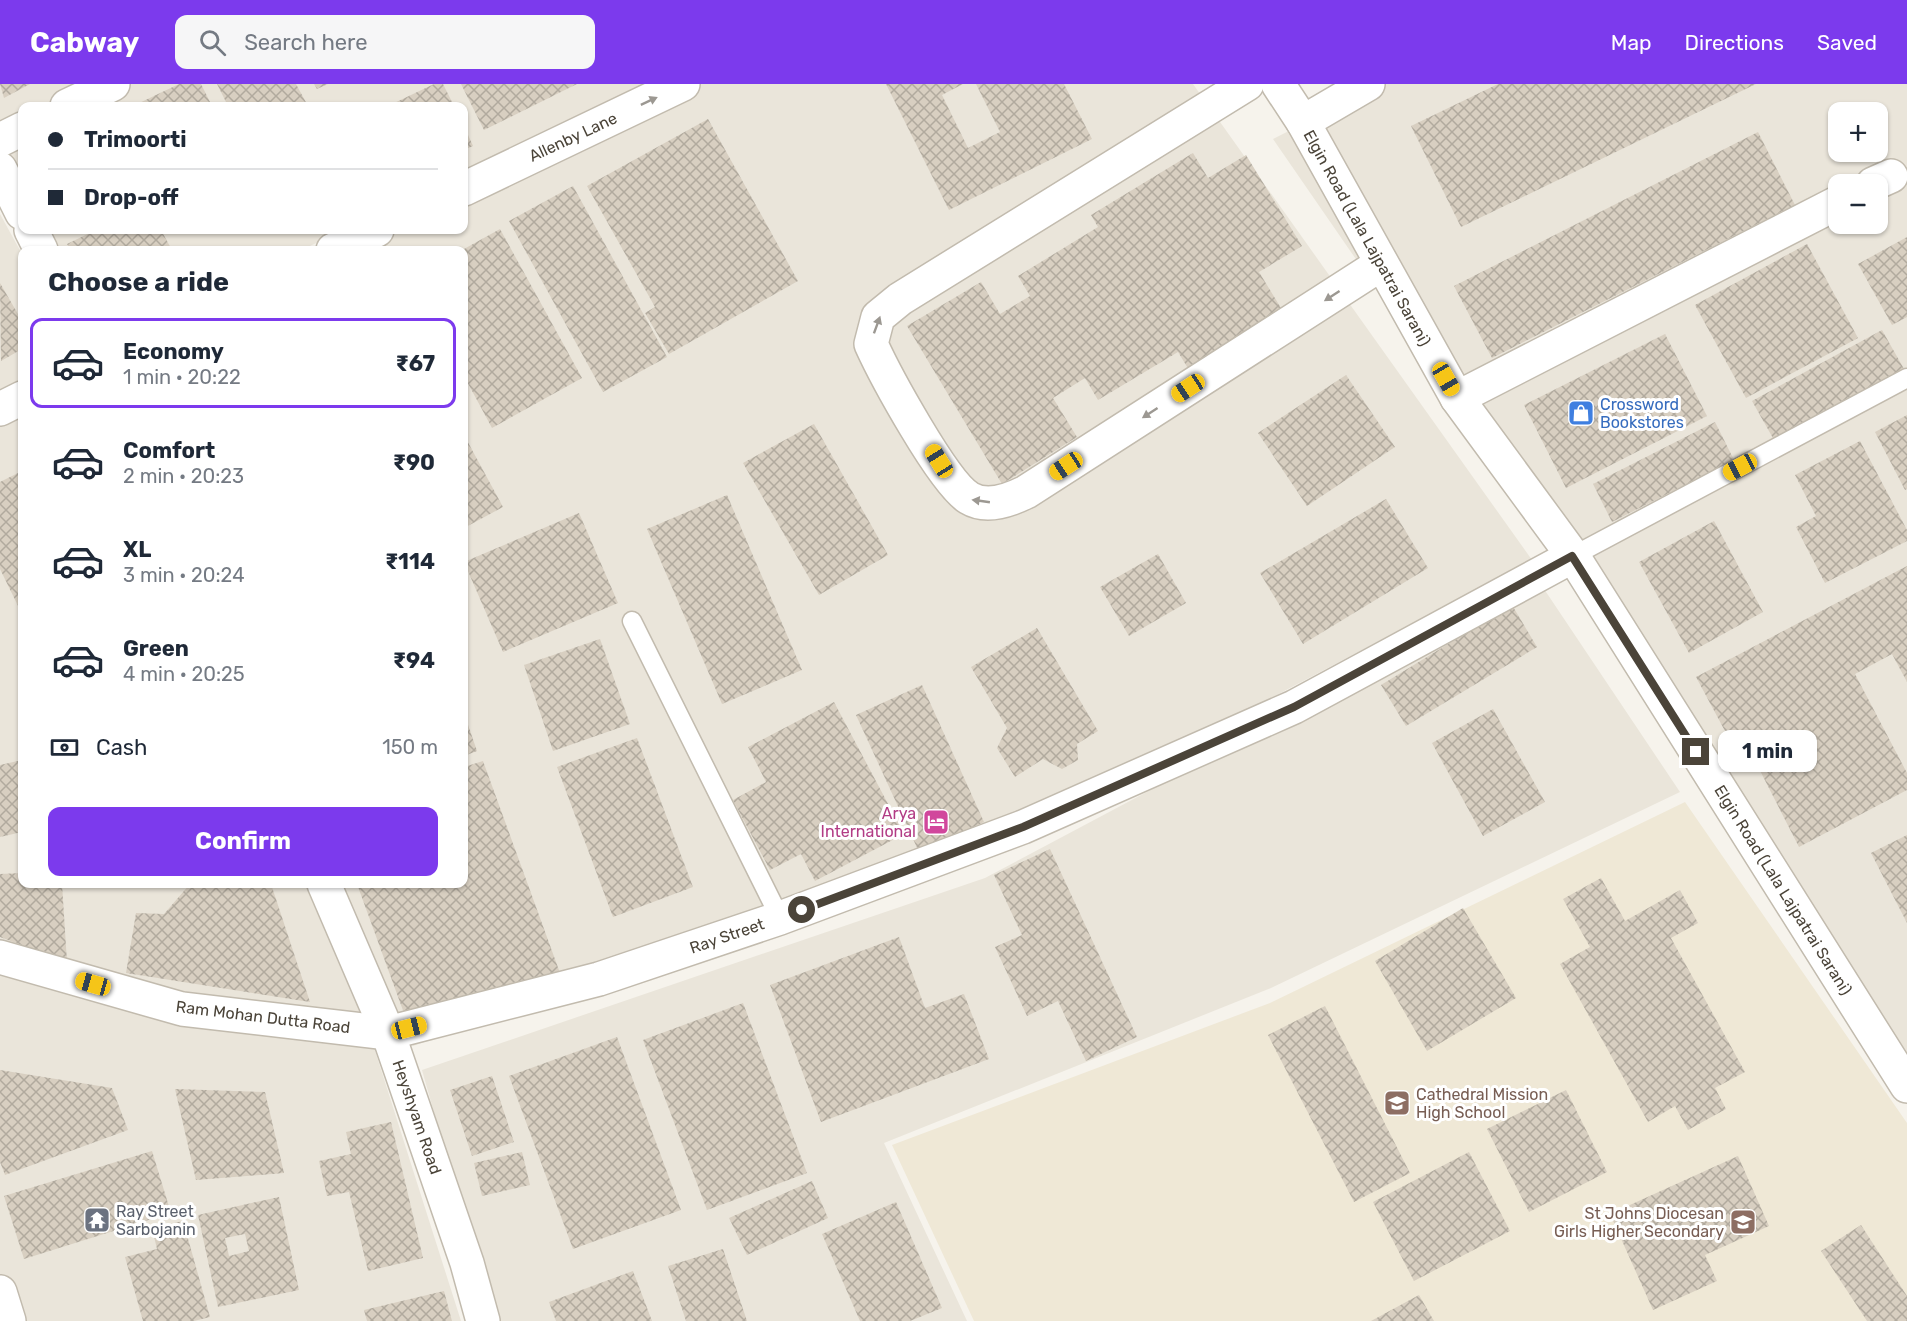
<!DOCTYPE html>
<meta charset="utf-8">
<style>
:root{--surface:#fff;--page:#f6f6f7;--text:#1f2937;--muted:#747a83;--line:#e0e1e3;--accent:#7c3aed}
body{margin:0;font-family:Rubik,sans-serif;background:var(--page);color:var(--text);height:100vh;display:flex;flex-direction:column;font-size:22px;white-space:nowrap}
*{box-sizing:border-box;margin:0}
p{font-size:20px;color:var(--muted)}
.icon{flex:none;width:33px;height:33px;fill:none;stroke:currentColor;stroke-width:2;stroke-linecap:round;stroke-linejoin:round}
.map{position:relative;flex:1;overflow:hidden}
.sheet{position:absolute;left:18px;top:162px;width:450px;height:642px;display:flex;flex-direction:column;background:var(--surface);border-radius:12px;box-shadow:0 2px 4px #0004}
.sheet>*{flex:none}
.top-card{position:absolute;left:18px;top:18px;width:450px;height:132px;border-radius:12px;box-shadow:0 2px 4px #0004;display:grid;align-content:center;height:132px;padding:0 30px;background:var(--surface)}
.tools{position:absolute;left:1828px;top:18px;display:grid;gap:12px}
.tools a{display:grid;place-items:center;width:60px;height:60px;border-radius:12px;background:var(--surface);box-shadow:0 2px 4px #0004;font-size:30px}
.end{position:absolute;width:27px;height:27px;margin:-14px;border:8px solid #4b4439;background:#fff;box-shadow:0 0 0 3px #fff}
.from{border-radius:50%}
.bubble{position:absolute;height:42px;border-radius:12px;background:var(--surface);box-shadow:0 2px 4px #0004;font-size:20px;font-weight:700;line-height:42px;text-align:center}
.car{position:absolute;width:18px;height:36px;margin:-18px -9px;border-radius:8px;box-shadow:0 0 4px 2px #0007;background:linear-gradient(#f5c518 24%,#345 0 40%,#f5c518 0 76%,#345 0 86%,#f5c518 0)}
.top-card b{display:flex;align-items:center;gap:21px;height:57px;font-size:22px}
.top-card b+b{border-top:2px solid var(--line)}
.top-card i{width:15px;height:15px;background:var(--text)}
ul{padding:0;list-style:none}
li{display:flex;align-items:center;gap:18px;height:90px;margin:0 12px 9px;padding:0 18px;border:3px solid transparent;border-radius:12px}
li div{flex:1}
li b{display:block;font-size:22px}
li em{font-style:normal;font-weight:700}
li.active{border-color:var(--accent)}
li>.icon{width:54px;height:54px;stroke-width:1.5}
h2{padding:0 30px;font-size:27px;line-height:72px}
.pay{display:flex;align-items:center;gap:15px;height:66px;padding:0 30px;font-size:22px}
.pay p{margin-inline-start:auto}
.action{display:flex;gap:12px;margin-top:auto;padding:12px 30px}
.action a{flex:1;height:69px;border-radius:12px;background:var(--accent);color:#fff;font-size:24px;font-weight:700;line-height:69px;text-align:center}
header{display:flex;align-items:center;gap:36px;box-sizing:border-box;height:84px;padding:0 30px;background:var(--accent);color:#fff}
header strong{font-size:28px}
nav{display:flex;gap:33px;margin-inline-start:auto;font-size:21px}
.search{width:420px;height:54px;background:var(--page);display:flex;align-items:center;gap:15px;box-sizing:border-box;padding:0 21px;border-radius:12px;color:var(--muted);font-size:22px}
.map>svg:first-child{display:block}
.residential{fill:#eae5da;fill-rule:evenodd}
.education{fill:#efe8d6}
.building{fill:url(#building-cross-hatch);fill-rule:evenodd}
.lines{fill:none;stroke-linecap:round;stroke-linejoin:round}
.service-casing{stroke:#c2bbae;stroke-width:21}
.minor-casing{stroke:#c2bbae;stroke-width:36}
.tertiary-casing{stroke:#c2bbae;stroke-width:36}
.service{stroke:#fff;stroke-width:18}
.minor{stroke:#fff;stroke-width:33}
.tertiary{stroke:#fff;stroke-width:33}
.oneway{fill:#9c9892}
.route{stroke:#4b4439;stroke-width:8}
.labels{text-anchor:middle;dominant-baseline:central;stroke-width:6;stroke-linejoin:round;paint-order:stroke}
.street-label{font-size:16px;fill:#4b4439;stroke:#fff}
.shop-label{font-size:16px;fill:#366cbe;stroke:#fff;text-anchor:start}
.hotel-label{font-size:16px;fill:#b23c85;stroke:#fff;text-anchor:end}
.education-label{font-size:16px;fill:#785e54;stroke:#fff;text-anchor:start}
.worship-label{font-size:16px;fill:#5b616d;stroke:#fff;text-anchor:start}
</style>
<header>
<strong>Cabway</strong>
<div class="search"><svg class="icon" aria-label="search" viewBox="0 0 24 24"><circle cx="10" cy="10" r="6"/><path d="M15 15l6 6"/></svg>Search here</div>
<nav><a>Map</a><a>Directions</a><a>Saved</a></nav>
</header>
<div class="map">
<svg width="1907" height="1237" viewBox="0 0 1907 1237">
<defs>
<pattern id="building-cross-hatch" width="8" height="8" patternUnits="userSpaceOnUse" patternTransform="scale(1.5)"><rect width="8" height="8" fill="#d8cfc1"/><path d="M0 0l8 8M0 8l8-8" fill="none" stroke="#b1aa9e"/></pattern>
</defs>
<rect width="100%" height="100%" fill="#f6f3ec"/>
<g class="residential">
<polygon points="0,0 652,0 464,89 464,22 22,22 22,97 0,55"/>
<polygon points="696,0 1193,0 1532,476 1000,757 413,962 340,800 464,800 464,166 354,166 398,146 464,146 464,113"/>
<path d="M1382 0H1907V974L1273 55ZM1839 28H1878V68H1839ZM1839 100H1878V140H1839Z"/>
<polygon points="0,130 22,170 22,294 0,307"/>
<polygon points="48,146 345,146 301,166 59,166"/>
<polygon points="22,320 22,800 306,800 357,910 461,1237 0,1237 0,333"/>
<polygon points="1540,499 1680,708 1271,904 884,1059 967,1237 493,1237 422,986 985,794"/>
</g>
<polygon class="education" points="1685,718 1907,1039 1907,1237 974,1237 892,1061 1270,919"/>
<g class="building">
<polygon points="0,0 30,0 4,14"/>
<polygon points="179,0 201,0 212,22 133,22"/>
<polygon points="217,0 296,0 308,22 228,22"/>
<polygon points="314,0 328,0 317,5"/>
<polygon points="434,0 443,0 454,22 388,22"/>
<polygon points="461,0 577,0 484,46"/>
<polygon points="886,0 963,0 942,11 968,64 1000,48 976,0 1064,0 1092,55 949,126"/>
<polygon points="1498,0 1756,0 1461,143 1411,42"/>
<polygon points="708,35 798,197 669,270 645,229 655,223 587,102"/>
<polygon points="464,42 473,62 464,66"/>
<polygon points="1758,48 1795,121 1492,274 1454,202"/>
<polygon points="1193,69 1208,94 1246,71 1302,162 1259,188 1284,229 1189,286 1178,268 1098,316 1085,294 1053,314 1077,353 1002,400 907,242 981,198 1000,230 1030,212 1018,192 1098,143 1091,131"/>
<polygon points="573,102 667,273 603,308 509,137"/>
<polygon points="500,145 582,294 492,344 464,292 464,165"/>
<polygon points="96,146 161,146 172,166 71,166 67,160"/>
<polygon points="1907,153 1907,233 1892,241 1858,180"/>
<polygon points="1807,160 1858,254 1746,314 1695,221"/>
<polygon points="0,199 22,237 22,265 1,277"/>
<polygon points="1882,246 1904,285 1774,356 1752,317"/>
<polygon points="1665,250 1707,332 1566,404 1524,321"/>
<polygon points="1346,291 1395,363 1307,422 1258,349"/>
<polygon points="1907,331 1907,405 1905,406 1875,348"/>
<polygon points="1715,338 1734,376 1612,438 1593,400"/>
<polygon points="814,340 888,471 819,511 743,379"/>
<polygon points="464,351 503,423 464,444"/>
<polygon points="1860,357 1907,446 1907,457 1825,499 1796,443 1816,432 1795,391"/>
<polygon points="22,387 22,530 0,485 0,398"/>
<polygon points="727,411 802,586 722,620 647,445"/>
<polygon points="1386,415 1428,484 1303,560 1260,489"/>
<polygon points="579,429 618,519 503,568 464,478"/>
<polygon points="1714,437 1763,528 1689,569 1639,478"/>
<polygon points="1158,470 1186,519 1129,552 1100,503"/>
<polygon points="1907,482 1907,598 1892,570 1855,590 1907,689 1907,706 1799,763 1751,669 1740,675 1696,593"/>
<polygon points="1512,521 1537,563 1406,642 1381,601"/>
<polygon points="1037,544 1098,647 1077,660 1078,676 1062,685 1043,675 1015,693 997,664 1007,644 971,583"/>
<polygon points="600,555 630,640 553,667 524,581"/>
<polygon points="922,601 984,738 919,768 856,631"/>
<polygon points="834,618 904,750 815,797 801,770 770,786 733,716 766,698 748,663"/>
<polygon points="1493,625 1545,718 1483,752 1432,659"/>
<polygon points="464,629 477,667 464,672"/>
<polygon points="637,654 693,803 613,833 557,683"/>
<polygon points="22,676 22,748 0,753 0,681"/>
<polygon points="483,677 560,889 409,943 357,800 464,800 464,683"/>
<polygon points="1907,751 1907,839 1871,769"/>
<polygon points="1050,765 1137,953 1086,977 1058,917 1027,932 995,863 1022,851 994,791"/>
<polygon points="22,789 22,800 62,800 67,878 0,853 0,790"/>
<polygon points="1601,794 1625,837 1680,806 1698,839 1671,854 1745,988 1715,1004 1726,1025 1688,1046 1675,1022 1648,1038 1560,880 1590,863 1563,815"/>
<polygon points="190,800 271,800 310,918 126,889 136,829 164,830"/>
<polygon points="1463,824 1516,914 1427,967 1375,877"/>
<polygon points="899,853 925,924 964,910 989,975 821,1038 770,901"/>
<polygon points="743,919 807,1089 707,1126 643,956"/>
<polygon points="1325,922 1410,1089 1354,1118 1268,951"/>
<polygon points="617,953 681,1126 573,1165 509,992"/>
<polygon points="0,986 112,1004 128,1046 5,1091 0,1078"/>
<polygon points="492,992 514,1058 472,1072 450,1006"/>
<polygon points="175,1005 265,1008 284,1089 196,1096"/>
<polygon points="1566,1006 1607,1088 1529,1128 1487,1045"/>
<polygon points="391,1038 423,1174 368,1187 349,1108 327,1112 319,1077 351,1070 346,1048"/>
<polygon points="152,1067 171,1129 24,1175 4,1112"/>
<polygon points="522,1068 530,1101 482,1112 474,1079"/>
<polygon points="1469,1068 1510,1147 1414,1197 1373,1118"/>
<polygon points="1738,1072 1769,1142 1705,1171 1717,1197 1653,1226 1610,1130"/>
<polygon points="812,1097 828,1134 747,1171 729,1134"/>
<path d="M279 1113 299 1206 218 1223 198 1131ZM245 1150 249 1167 229 1172 225 1154Z"/>
<polygon points="896,1118 942,1224 910,1237 860,1237 822,1150"/>
<polygon points="183,1137 210,1233 194,1237 143,1237 125,1173 157,1165 152,1144"/>
<polygon points="1861,1141 1907,1212 1907,1237 1867,1237 1821,1167"/>
<polygon points="723,1165 747,1237 686,1237 668,1182"/>
<polygon points="633,1187 652,1237 556,1237 549,1218"/>
<polygon points="444,1207 452,1237 367,1237 364,1226"/>
<polygon points="1419,1211 1434,1237 1371,1237"/>
</g>
<g class="lines">
<defs>
<g id="service">
<polyline points="1573,472 1907,294"/>
<polyline points="632,537 780,834"/>
</g>
<g id="minor">
<path d="M1247 0 900 215 878 233 871 260C885 291 943 398 969 414 987 425 1010 416 1026 408L1381 180"/>
<polyline points="67,22 113,0"/>
<polyline points="1303,38 1368,0"/>
<polyline points="0,56 22,45"/>
<polyline points="0,85 22,129"/>
<polyline points="1873,100 1891,92"/>
<polyline points="464,105 683,0"/>
<polyline points="31,146 41,166"/>
<polyline points="333,166 377,146"/>
<polyline points="1457,314 1839,118"/>
<polyline points="0,325 22,314"/>
<polyline points="324,800 388,949 467,1179 483,1237"/>
<polyline points="0,873 182,925 388,949 599,895 780,834 1023,743 1294,623 1573,472"/>
<polyline points="0,1208 9,1237"/>
</g>
<polyline id="tertiary" points="1278,0 1303,38 1457,314 1573,472 1907,1002"/>
</defs>
<use href="#service" class="service-casing"/>
<use href="#minor" class="minor-casing"/>
<use href="#tertiary" class="tertiary-casing"/>
<use href="#service" class="service"/>
<use href="#minor" class="minor"/>
<use href="#tertiary" class="tertiary"/>
</g>
<defs><path id="oneway-solid" d="M-6-.8H1V-3.2L6.5 0L1 3.2V.8H-6Z" transform="scale(1.5)"/></defs>
<g class="oneway">
<use href="#oneway-solid" transform="translate(649 17) rotate(-25)"/>
<use href="#oneway-solid" transform="translate(1332 212) rotate(147)"/>
<use href="#oneway-solid" transform="translate(877 241) rotate(-70)"/>
<use href="#oneway-solid" transform="translate(1150 329) rotate(147)"/>
<use href="#oneway-solid" transform="translate(981 417) rotate(-172)"/>
</g>
<g class="lines">
<polyline class="route" points="802,826 1023,743 1294,623 1572,472 1696,668"/>
</g>
<defs>
<symbol id="shop-square" viewBox="-11 -11 22 22"><rect x="-9" y="-9" width="18" height="18" rx="4" fill="#3f7fe0" stroke="#fff"/><path d="M-5-2.5h2.3a2.7 3.5 0 0 1 5.4 0H5L5.5 6h-11ZM-1.5-2.5h3a1.5 2.3 0 0 0-3 0Z" fill="#fff"/></symbol>
<symbol id="hotel-square" viewBox="-11 -11 22 22"><rect x="-9" y="-9" width="18" height="18" rx="4" fill="#d1479c" stroke="#fff"/><path d="M-6-4.5h1.5V1H6V5H4.5V3h-9V5H-6ZM-4 0a1.8 1.8 0 1 1 3.6 0ZM.5 0V-2.5h3Q6-2.5 6 0Z" fill="#fff"/></symbol>
<symbol id="school-square" viewBox="-11 -11 22 22"><rect x="-9" y="-9" width="18" height="18" rx="4" fill="#8d6e63" stroke="#fff"/><path d="M0-5L7-2L0 1L-7-2ZM-4 1L0 2.5L4 1V4Q0 6-4 4Z" fill="#fff"/></symbol>
<symbol id="temple-square" viewBox="-11 -11 22 22"><rect x="-9" y="-9" width="18" height="18" rx="4" fill="#6b7280" stroke="#fff"/><path d="M0-6L5-2H3V0L6.5 2.5H4V6H1.5V3h-3V6H-4V2.5H-6.5L-3 0V-2H-5Z" fill="#fff"/></symbol>
</defs>
<g fill-rule="evenodd">
<use href="#shop-square" x="1566" y="314" width="30" height="30"/>
<use href="#hotel-square" x="921" y="723" width="30" height="30"/>
<use href="#school-square" x="1382" y="1004" width="30" height="30"/>
<use href="#temple-square" x="82" y="1121" width="30" height="30"/>
<use href="#school-square" x="1728" y="1123" width="30" height="30"/>
</g>
<g class="labels">
<g class="street-label">
<text transform="translate(573 53) rotate(-25)">Allenby Lane</text>
<text transform="translate(1367 154) rotate(61)">Elgin Road (Lala Lajpatrai Sarani)</text>
<text transform="translate(1783 806) rotate(58)">Elgin Road (Lala Lajpatrai Sarani)</text>
<text transform="translate(727 852) rotate(-19)">Ray Street</text>
<text transform="translate(263 933) rotate(7)">Ram Mohan Dutta Road</text>
<text transform="translate(417 1033) rotate(71)">Heyshyam Road</text>
</g>
<g class="shop-label">
<text x="1600" y="320">Crossword<tspan x="1600" dy="18">Bookstores</tspan></text>
</g>
<g class="hotel-label">
<text x="916" y="729">Arya<tspan x="916" dy="18">International</tspan></text>
</g>
<g class="education-label">
<text x="1416" y="1010">Cathedral Mission<tspan x="1416" dy="18">High School</tspan></text>
<text x="1724" y="1129" text-anchor="end">St Johns Diocesan<tspan x="1724" dy="18">Girls Higher Secondary</tspan></text>
</g>
<g class="worship-label">
<text x="116" y="1127">Ray Street<tspan x="116" dy="18">Sarbojanin</tspan></text>
</g>
</g>
</svg>
<div class="tools">
<a>+</a>
<a>−</a>
</div>
<i class="end from" style="left:802px;top:826px"></i>
<i class="end" style="left:1696px;top:668px"></i>
<div class="bubble" style="left:1718px;top:646px;width:99px">1 min</div>
<i class="car" style="left:1446px;top:295px;rotate:150deg"></i>
<i class="car" style="left:1188px;top:304px;rotate:237deg"></i>
<i class="car" style="left:939px;top:377px;rotate:328deg"></i>
<i class="car" style="left:1066px;top:382px;rotate:237deg"></i>
<i class="car" style="left:1740px;top:383px;rotate:242deg"></i>
<i class="car" style="left:93px;top:900px;rotate:286deg"></i>
<i class="car" style="left:409px;top:944px;rotate:76deg"></i>
<div class="top-card">
<b><i class="from"></i>Trimoorti</b>
<b><i></i>Drop-off</b>
</div>
<section class="sheet">
<h2>Choose a ride</h2>
<ul>
<li class="active"><svg class="icon" aria-label="car" viewBox="0 0 24 24"><path d="M5 17H2v-5l4-1 3-4h7l3 4 3 1v5h-3M9 17h6M6 11h13"/><circle cx="7" cy="17" r="2"/><circle cx="17" cy="17" r="2"/></svg><div><b>Economy</b><p>1 min · 20:22</p></div><em>₹67</em></li>
<li><svg class="icon" aria-label="car" viewBox="0 0 24 24"><path d="M5 17H2v-5l4-1 3-4h7l3 4 3 1v5h-3M9 17h6M6 11h13"/><circle cx="7" cy="17" r="2"/><circle cx="17" cy="17" r="2"/></svg><div><b>Comfort</b><p>2 min · 20:23</p></div><em>₹90</em></li>
<li><svg class="icon" aria-label="car" viewBox="0 0 24 24"><path d="M5 17H2v-5l4-1 3-4h7l3 4 3 1v5h-3M9 17h6M6 11h13"/><circle cx="7" cy="17" r="2"/><circle cx="17" cy="17" r="2"/></svg><div><b>XL</b><p>3 min · 20:24</p></div><em>₹114</em></li>
<li><svg class="icon" aria-label="car" viewBox="0 0 24 24"><path d="M5 17H2v-5l4-1 3-4h7l3 4 3 1v5h-3M9 17h6M6 11h13"/><circle cx="7" cy="17" r="2"/><circle cx="17" cy="17" r="2"/></svg><div><b>Green</b><p>4 min · 20:25</p></div><em>₹94</em></li>
</ul>
<div class="pay"><svg class="icon" aria-label="cash" viewBox="0 0 24 24"><path d="M3 7h18v10H3z"/><circle cx="12" cy="12" r="2"/></svg>Cash<p>150 m</p></div>
<div class="action"><a>Confirm</a></div>
</section>
</div>
